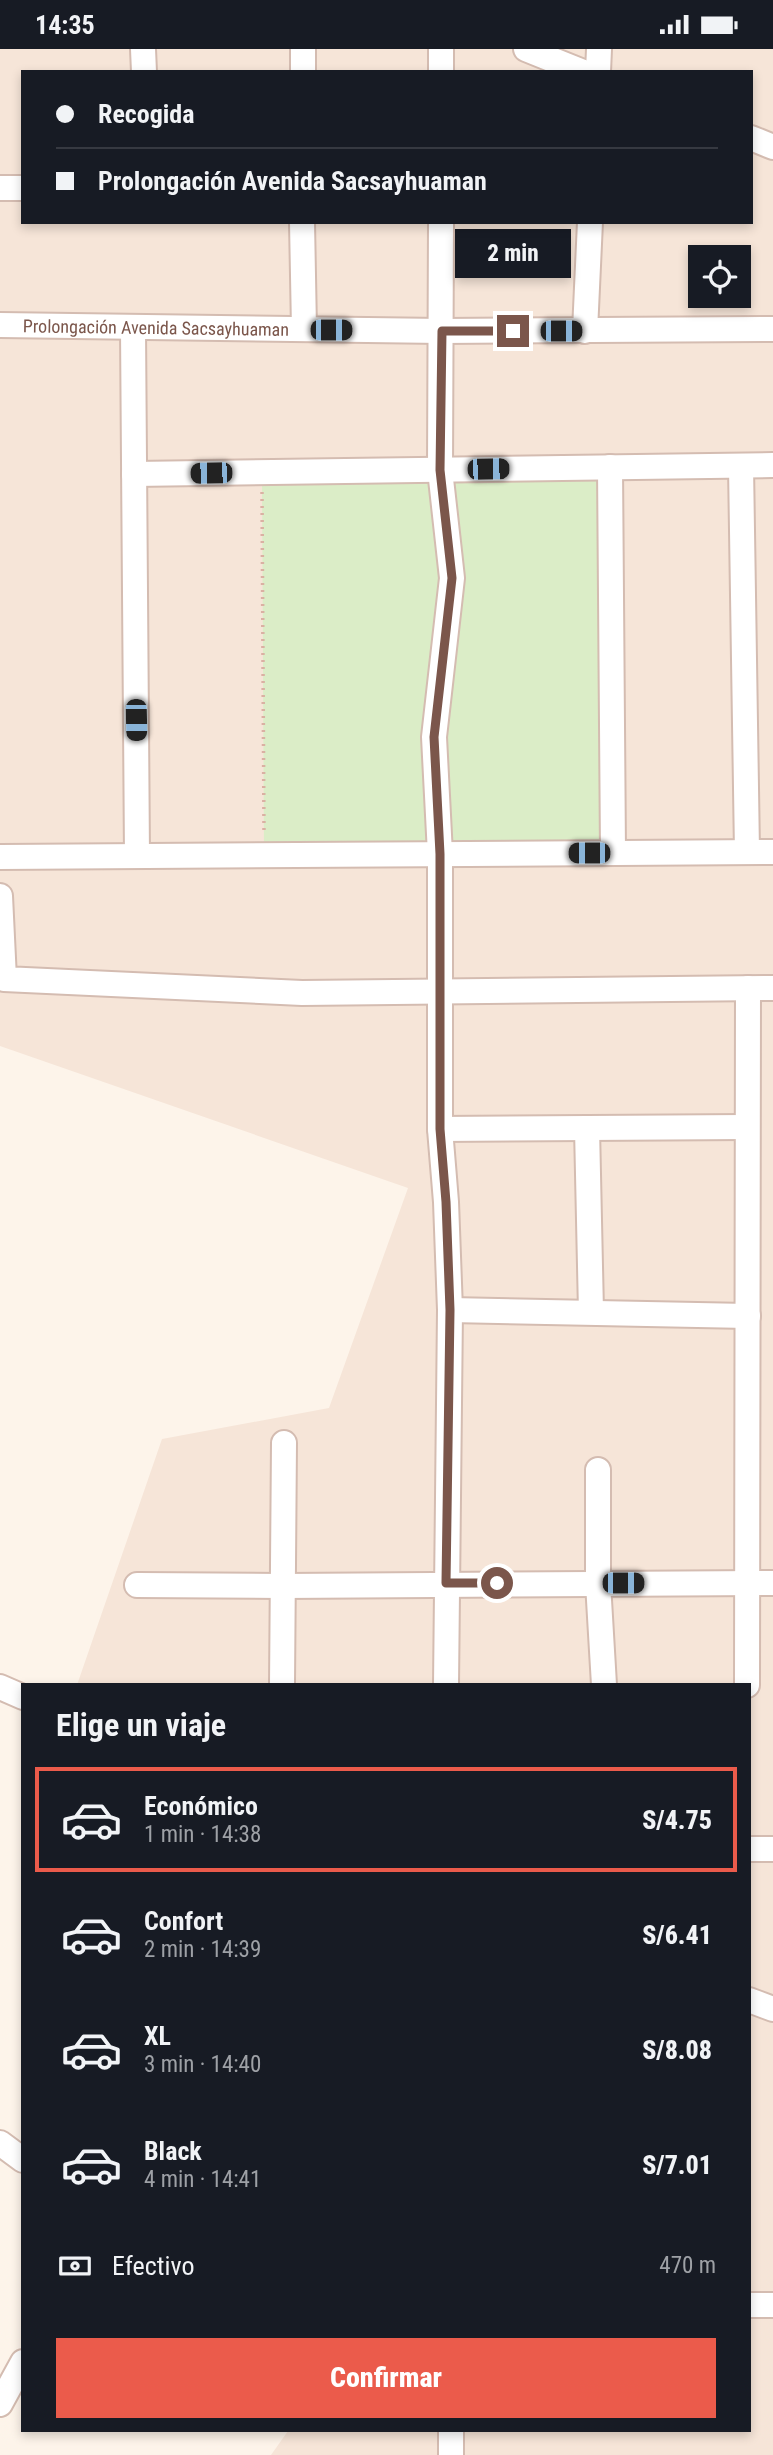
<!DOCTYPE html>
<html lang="es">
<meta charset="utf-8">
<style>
:root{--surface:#171b24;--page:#242831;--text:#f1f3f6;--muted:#9ea1a6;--line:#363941;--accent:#eb5b4b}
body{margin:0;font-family:"Roboto Condensed",sans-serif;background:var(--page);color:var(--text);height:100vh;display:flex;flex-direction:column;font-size:26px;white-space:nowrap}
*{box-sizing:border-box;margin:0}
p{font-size:23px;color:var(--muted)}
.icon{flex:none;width:38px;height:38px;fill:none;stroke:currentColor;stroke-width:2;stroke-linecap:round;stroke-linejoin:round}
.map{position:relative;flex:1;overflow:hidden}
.side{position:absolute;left:21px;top:1634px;width:730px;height:749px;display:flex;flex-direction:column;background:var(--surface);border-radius:0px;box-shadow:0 4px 10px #0003}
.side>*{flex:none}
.hud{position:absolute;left:21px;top:21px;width:732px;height:154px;border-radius:0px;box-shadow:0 4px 10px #0003;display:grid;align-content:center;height:154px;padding:0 35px;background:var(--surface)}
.controls{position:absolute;left:688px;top:196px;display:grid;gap:14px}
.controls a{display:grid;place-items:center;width:63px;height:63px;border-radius:0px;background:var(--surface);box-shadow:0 4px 10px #0003;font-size:35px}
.end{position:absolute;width:32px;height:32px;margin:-16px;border:9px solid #7b564b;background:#fff;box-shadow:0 0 0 4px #fff}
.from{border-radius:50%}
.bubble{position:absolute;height:49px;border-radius:0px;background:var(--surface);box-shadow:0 4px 10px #0003;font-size:23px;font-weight:800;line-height:49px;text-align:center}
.car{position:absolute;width:21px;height:42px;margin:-21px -10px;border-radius:9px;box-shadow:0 0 5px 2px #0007;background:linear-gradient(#222 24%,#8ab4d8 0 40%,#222 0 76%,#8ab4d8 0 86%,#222 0)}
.hud b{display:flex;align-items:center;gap:24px;height:66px;font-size:26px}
.hud b+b{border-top:2px solid var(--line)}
.hud i{width:18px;height:18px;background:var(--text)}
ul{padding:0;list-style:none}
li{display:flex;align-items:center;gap:21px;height:105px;margin:0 14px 10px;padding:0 21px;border:4px solid transparent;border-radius:0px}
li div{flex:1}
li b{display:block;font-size:26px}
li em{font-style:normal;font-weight:800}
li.selected{border-color:var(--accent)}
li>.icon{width:63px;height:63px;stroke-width:1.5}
h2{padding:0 35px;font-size:32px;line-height:84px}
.pay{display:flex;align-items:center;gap:18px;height:77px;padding:0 35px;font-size:26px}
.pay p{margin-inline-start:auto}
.cta{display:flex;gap:14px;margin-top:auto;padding:14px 35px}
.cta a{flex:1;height:80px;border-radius:0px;background:var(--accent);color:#fff;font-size:28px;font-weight:800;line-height:80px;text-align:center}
.status{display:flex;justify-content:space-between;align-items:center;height:49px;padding:0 35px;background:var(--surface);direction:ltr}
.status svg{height:19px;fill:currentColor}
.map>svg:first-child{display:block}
.residential{fill:#f6e5d8;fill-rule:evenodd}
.green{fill:#dbedc7}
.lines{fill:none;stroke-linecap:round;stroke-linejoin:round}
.minor-casing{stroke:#d4bcb1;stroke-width:28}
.path{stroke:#dab1a3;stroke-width:3.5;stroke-dasharray:2 5;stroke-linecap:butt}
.minor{stroke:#fff;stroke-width:24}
.route{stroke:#7b564b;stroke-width:9}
.labels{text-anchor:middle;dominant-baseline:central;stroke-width:7;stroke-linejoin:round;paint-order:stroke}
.street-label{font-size:18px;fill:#7b564b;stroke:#fff8f2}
</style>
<div class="status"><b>14:35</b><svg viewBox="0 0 49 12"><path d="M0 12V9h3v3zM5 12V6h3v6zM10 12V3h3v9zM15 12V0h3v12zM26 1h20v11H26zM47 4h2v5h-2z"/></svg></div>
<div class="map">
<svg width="773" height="2406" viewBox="0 0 773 2406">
<rect width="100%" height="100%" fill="#fdf4ea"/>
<path class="residential" d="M0 0H773V2406H271L288 2382H749V1636H77L162 1390 329 1359 408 1139 0 997ZM23 23H751V173H23ZM700 208H738V247H700Z"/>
<polygon class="green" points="610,418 613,804 264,806 262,423"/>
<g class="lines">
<defs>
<g id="minor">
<polyline points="143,0 144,23"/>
<polyline points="441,0 441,23"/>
<polyline points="526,0 583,23"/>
<polyline points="303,23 303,0"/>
<polyline points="598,23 599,0"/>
<polyline points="751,89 773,98"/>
<polyline points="0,139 23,139"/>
<polyline points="302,173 304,280"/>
<polyline points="441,173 440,421 452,529 434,688 440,805 440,1080 446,1153 450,1261 446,1636"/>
<path id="s1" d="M0 276 442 282 773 280"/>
<polyline points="133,280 137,807"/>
<polyline points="585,282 590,173"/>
<polyline points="741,417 747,803"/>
<polyline points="610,418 613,804"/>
<polyline points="134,425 773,416"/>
<polyline points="0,808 773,803"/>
<polyline points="0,847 4,930 302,944 773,939"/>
<polyline points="587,1079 591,1263"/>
<polyline points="440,1080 747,1078"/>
<polyline points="450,1261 748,1267"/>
<polyline points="598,1421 598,1534 604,1636"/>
<polyline points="137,1536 282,1537 773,1534"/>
<polyline points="282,1636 284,1394"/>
<polyline points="747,1636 748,939"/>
<polyline points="0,1638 23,1648"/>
<polyline points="749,1800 773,1800"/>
<polyline points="749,1951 773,1960"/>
<polyline points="0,2094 23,2111"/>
<polyline points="749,2256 773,2256"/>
<polyline points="0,2355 23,2313"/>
<polyline points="451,2382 451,2406"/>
</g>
</defs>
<use href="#minor" class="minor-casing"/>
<polyline class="path" points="262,443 264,785"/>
<use href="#minor" class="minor"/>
</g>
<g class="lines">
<polyline class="route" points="497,1534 446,1534 450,1261 446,1153 440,1080 440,805 434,688 452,529 440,421 442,282 513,282"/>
</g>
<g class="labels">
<g class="street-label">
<text stroke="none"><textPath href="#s1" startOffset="156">Prolongación Avenida Sacsayhuaman</textPath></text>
</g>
</g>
</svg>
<div class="controls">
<a><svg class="icon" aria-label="locate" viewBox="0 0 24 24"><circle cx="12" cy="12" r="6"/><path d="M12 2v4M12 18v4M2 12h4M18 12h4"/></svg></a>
</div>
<i class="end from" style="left:497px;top:1534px"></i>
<i class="end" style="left:513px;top:282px"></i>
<div class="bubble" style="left:455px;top:180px;width:116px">2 min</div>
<i class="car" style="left:331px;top:281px;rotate:90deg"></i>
<i class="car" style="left:561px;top:282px;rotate:90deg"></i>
<i class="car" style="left:488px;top:420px;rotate:89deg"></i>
<i class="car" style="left:211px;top:424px;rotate:269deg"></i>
<i class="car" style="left:136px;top:671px;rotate:179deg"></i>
<i class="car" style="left:589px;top:804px;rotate:270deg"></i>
<i class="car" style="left:623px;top:1534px;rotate:90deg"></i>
<div class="hud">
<b><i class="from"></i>Recogida</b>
<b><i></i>Prolongación Avenida Sacsayhuaman</b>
</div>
<section class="side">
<h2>Elige un viaje</h2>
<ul>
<li class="selected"><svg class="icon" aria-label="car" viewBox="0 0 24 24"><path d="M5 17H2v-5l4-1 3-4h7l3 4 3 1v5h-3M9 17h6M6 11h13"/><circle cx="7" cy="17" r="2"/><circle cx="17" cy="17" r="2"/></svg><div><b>Económico</b><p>1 min · 14:38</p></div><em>S/4.75</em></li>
<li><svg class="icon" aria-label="car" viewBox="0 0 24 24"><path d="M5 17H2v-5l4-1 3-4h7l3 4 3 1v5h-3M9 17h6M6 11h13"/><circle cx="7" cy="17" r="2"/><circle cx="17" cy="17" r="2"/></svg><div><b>Confort</b><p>2 min · 14:39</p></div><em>S/6.41</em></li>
<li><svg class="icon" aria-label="car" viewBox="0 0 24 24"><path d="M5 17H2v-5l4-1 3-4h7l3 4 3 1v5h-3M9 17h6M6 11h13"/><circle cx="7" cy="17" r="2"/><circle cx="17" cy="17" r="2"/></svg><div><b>XL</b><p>3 min · 14:40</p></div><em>S/8.08</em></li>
<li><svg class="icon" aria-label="car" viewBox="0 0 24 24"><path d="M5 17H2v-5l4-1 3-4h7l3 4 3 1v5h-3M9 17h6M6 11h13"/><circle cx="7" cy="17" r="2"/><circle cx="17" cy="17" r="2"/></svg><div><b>Black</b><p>4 min · 14:41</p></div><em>S/7.01</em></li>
</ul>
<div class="pay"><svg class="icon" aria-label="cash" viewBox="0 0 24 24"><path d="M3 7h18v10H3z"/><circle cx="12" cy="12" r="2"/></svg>Efectivo<p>470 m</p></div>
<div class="cta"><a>Confirmar</a></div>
</section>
</div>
